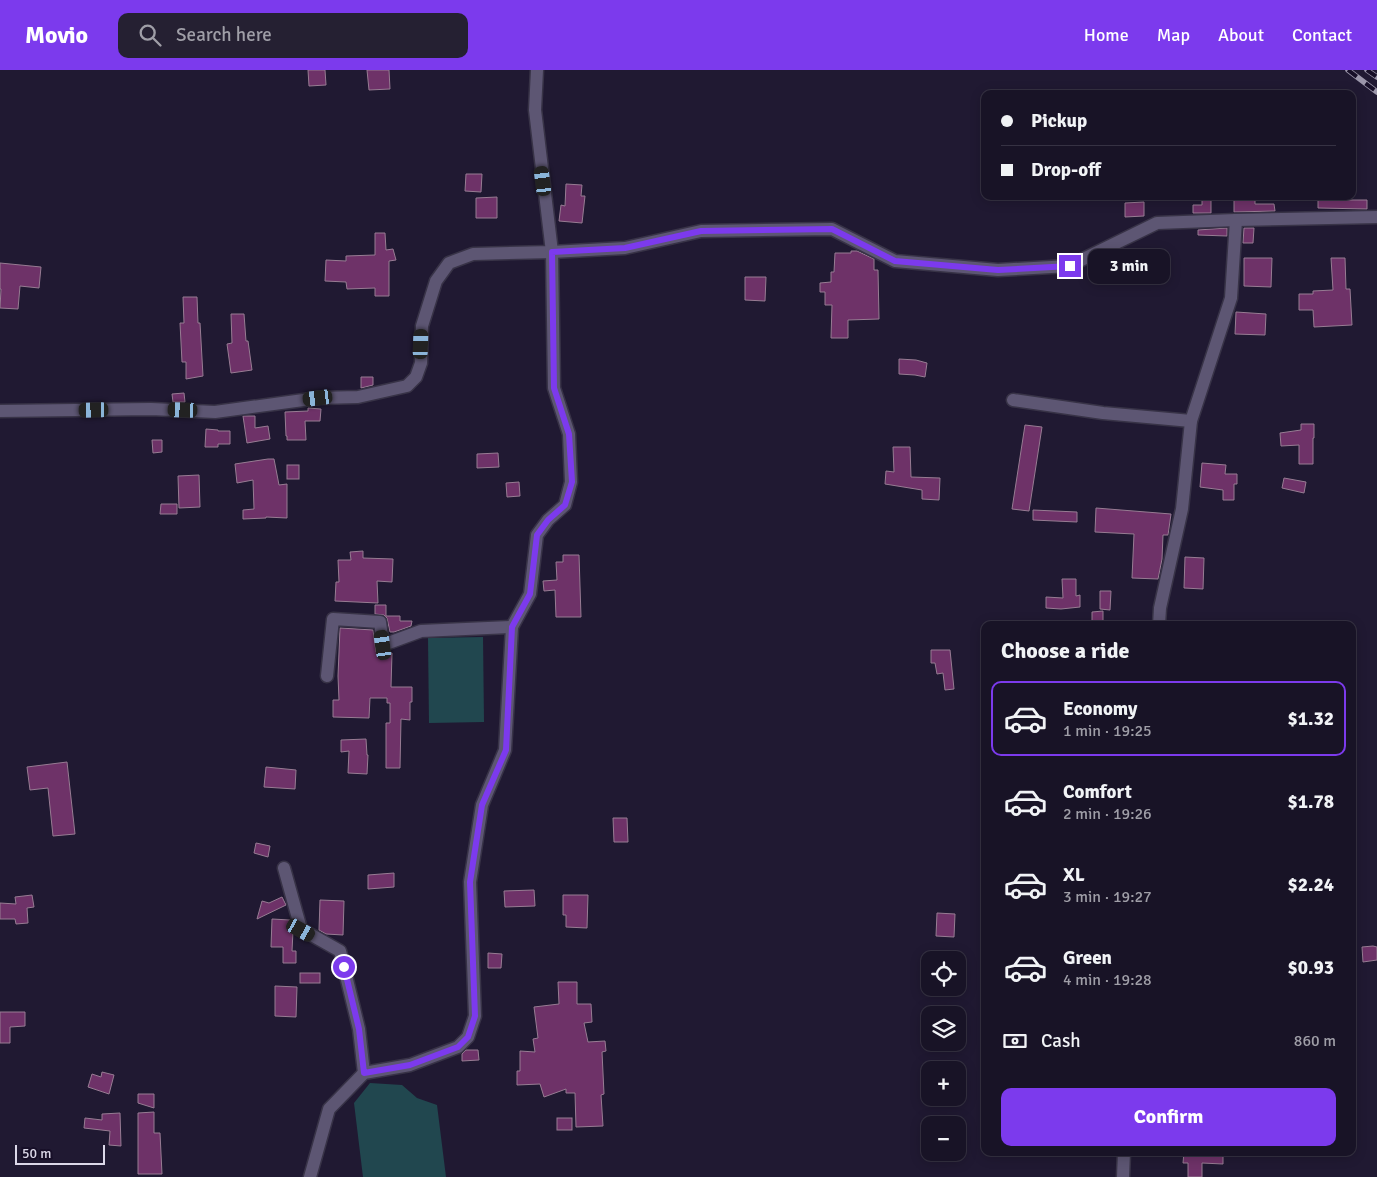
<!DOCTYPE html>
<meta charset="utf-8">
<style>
:root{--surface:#181326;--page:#252032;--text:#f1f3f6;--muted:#9f9ea7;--line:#363243;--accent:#7c3aed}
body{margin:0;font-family:Signika,sans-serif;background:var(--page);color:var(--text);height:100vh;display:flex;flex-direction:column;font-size:19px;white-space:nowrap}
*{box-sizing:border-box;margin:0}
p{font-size:16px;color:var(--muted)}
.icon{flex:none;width:28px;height:28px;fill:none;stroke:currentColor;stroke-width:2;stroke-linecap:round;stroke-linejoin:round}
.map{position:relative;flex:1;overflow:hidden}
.panel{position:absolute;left:981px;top:551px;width:375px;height:535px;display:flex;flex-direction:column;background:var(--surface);border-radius:10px;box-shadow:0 2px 12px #0003,0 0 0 1px var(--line)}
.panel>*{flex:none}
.hud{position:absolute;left:981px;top:20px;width:375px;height:110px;border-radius:10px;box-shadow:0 2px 12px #0003,0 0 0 1px var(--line);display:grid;align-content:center;height:110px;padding:0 20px;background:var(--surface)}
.tools{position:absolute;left:921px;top:881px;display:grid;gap:10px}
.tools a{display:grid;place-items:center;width:45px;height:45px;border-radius:10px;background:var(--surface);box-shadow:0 2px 12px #0003,0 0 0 1px var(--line);font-size:25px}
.scale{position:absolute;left:15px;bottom:12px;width:90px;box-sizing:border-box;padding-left:5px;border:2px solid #dcd8e9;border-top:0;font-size:14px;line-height:18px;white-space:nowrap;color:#dcd8e9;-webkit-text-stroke:4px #170f28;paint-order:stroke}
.end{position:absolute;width:22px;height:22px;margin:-11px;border:6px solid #7c3aed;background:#fff;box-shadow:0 0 0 2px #fff}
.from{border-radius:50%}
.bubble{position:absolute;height:35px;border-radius:10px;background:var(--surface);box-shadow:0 2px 12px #0003,0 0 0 1px var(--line);font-size:16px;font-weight:700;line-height:35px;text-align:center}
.car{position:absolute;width:15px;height:30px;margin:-15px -8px;border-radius:6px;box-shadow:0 0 4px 1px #0007;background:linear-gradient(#222 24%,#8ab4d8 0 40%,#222 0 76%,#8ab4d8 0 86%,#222 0)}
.hud b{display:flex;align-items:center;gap:18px;height:48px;font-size:19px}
.hud b+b{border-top:1px solid var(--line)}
.hud i{width:12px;height:12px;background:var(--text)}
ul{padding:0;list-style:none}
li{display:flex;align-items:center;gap:15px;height:75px;margin:0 10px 8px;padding:0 10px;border:2px solid transparent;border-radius:10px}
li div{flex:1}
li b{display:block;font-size:19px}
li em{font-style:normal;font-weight:700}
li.current{border-color:var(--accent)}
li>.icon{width:45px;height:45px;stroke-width:1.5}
h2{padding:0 20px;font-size:22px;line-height:60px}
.pay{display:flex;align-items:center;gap:12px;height:55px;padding:0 20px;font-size:19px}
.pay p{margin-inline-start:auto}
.action{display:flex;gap:10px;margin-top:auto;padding:10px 20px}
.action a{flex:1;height:58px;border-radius:10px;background:var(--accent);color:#fff;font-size:20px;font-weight:700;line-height:58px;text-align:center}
header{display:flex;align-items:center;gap:30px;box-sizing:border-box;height:70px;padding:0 25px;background:var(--accent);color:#fff}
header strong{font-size:24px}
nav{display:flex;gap:28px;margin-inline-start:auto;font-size:18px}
.search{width:350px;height:45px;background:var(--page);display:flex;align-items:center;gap:12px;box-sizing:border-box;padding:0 18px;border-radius:10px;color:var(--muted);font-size:19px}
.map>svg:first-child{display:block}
.water{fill:#21474f}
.building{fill:#6e3268;stroke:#977c93}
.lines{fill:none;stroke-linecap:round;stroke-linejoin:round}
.street-casing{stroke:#383347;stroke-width:15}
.street{stroke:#5d5673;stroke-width:12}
.rail-casing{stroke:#9c97ab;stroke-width:5.5}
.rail{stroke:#170f28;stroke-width:4;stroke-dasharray:11;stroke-linecap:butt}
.route{stroke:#7c3aed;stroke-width:6}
</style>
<header>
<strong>Movio</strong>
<div class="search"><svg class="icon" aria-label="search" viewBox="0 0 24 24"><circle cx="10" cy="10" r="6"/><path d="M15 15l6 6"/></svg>Search here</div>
<nav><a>Home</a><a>Map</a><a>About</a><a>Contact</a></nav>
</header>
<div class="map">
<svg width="1377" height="1107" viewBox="0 0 1377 1107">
<rect width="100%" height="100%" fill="#201932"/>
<g class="water">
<polygon points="483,567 484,652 429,653 428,568"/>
<polygon points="370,1013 402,1015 417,1028 437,1035 446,1107 363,1107 354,1033"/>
</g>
<g class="building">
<polygon points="308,0 325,0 326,15 309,16"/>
<polygon points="367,0 389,0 390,19 369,20"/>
<polygon points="466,104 482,104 481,122 465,121"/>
<polygon points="566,114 582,115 581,126 585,126 582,153 559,151 561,135 565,136"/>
<polygon points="1318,126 1341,126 1341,130 1367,130 1367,139 1318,138"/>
<polygon points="497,127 497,148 476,148 476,128"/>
<polygon points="1202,128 1211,128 1211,143 1193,143 1193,135 1202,135"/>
<polygon points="1255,129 1255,134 1274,134 1275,141 1234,142 1234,130"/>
<polygon points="1144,132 1144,146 1125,147 1125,133"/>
<polygon points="1227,158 1227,166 1198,165 1198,160"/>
<polygon points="1244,158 1254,158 1253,173 1243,173"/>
<polygon points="375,163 385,163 386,180 393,179 396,190 389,191 389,226 375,226 375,218 347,219 346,212 325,211 326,190 346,191 346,186 375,185"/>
<polygon points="851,181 857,181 874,189 874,200 878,200 879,249 848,250 848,268 831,268 832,235 825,235 825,222 820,222 820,213 831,212 831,202 834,202 835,183 851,183"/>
<polygon points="1244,188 1272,188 1271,217 1244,216"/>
<polygon points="1331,188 1345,188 1346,219 1350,219 1352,255 1314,257 1313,240 1299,240 1299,224 1313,224 1313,221 1333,220"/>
<polygon points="0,193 41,197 39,218 20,216 18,239 0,238 1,219 0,219"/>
<polygon points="745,207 766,207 765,231 745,230"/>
<polygon points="183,227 197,227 198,253 200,253 203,306 186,309 186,292 182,292 180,253 184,253"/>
<polygon points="1236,242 1266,244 1265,265 1235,264"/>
<polygon points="231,244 244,244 246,271 248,271 252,300 231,303 227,274 232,273"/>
<polygon points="899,289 916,290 927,293 925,307 915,305 899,304"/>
<polygon points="361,307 373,307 373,315 361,318"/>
<polygon points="184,323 185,332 173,332 172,324"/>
<polygon points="308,338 321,339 320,351 305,351 306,370 287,370 287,366 286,366 285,342 308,341"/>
<polygon points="243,346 255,346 255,358 268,356 270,369 247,373"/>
<polygon points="1301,354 1314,354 1314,368 1313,368 1313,394 1299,394 1299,375 1281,376 1280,363 1301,360"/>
<polygon points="1025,355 1042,357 1029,441 1012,439"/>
<polygon points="206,359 218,360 218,361 230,361 230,374 218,374 218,377 205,377"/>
<polygon points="152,370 162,370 162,382 153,383"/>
<polygon points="893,377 910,377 911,407 940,408 939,430 922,429 922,420 885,414 886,401 894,402"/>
<polygon points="498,383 499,397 477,398 477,384"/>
<polygon points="268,389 274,389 279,415 287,414 287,448 266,447 266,448 243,449 243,440 254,439 253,410 237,413 235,394"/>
<polygon points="1202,393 1226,395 1225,404 1237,404 1237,414 1234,414 1234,430 1223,430 1223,420 1200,417"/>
<rect x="287" y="395" width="12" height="14"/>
<polygon points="199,405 200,437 179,438 178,406"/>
<polygon points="1284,408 1306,412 1304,423 1282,418"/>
<polygon points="519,412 520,426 507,427 506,413"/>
<polygon points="161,434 177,434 177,444 160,444"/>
<polygon points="1096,438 1171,444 1168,465 1163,465 1162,489 1158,509 1132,508 1134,464 1095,462"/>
<polygon points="1033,440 1077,442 1077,452 1033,450"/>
<polygon points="363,481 363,488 393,489 392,512 377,511 378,533 335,531 336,512 339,512 338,490 351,490 350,482"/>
<polygon points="563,485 579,485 581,547 556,547 555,520 544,521 543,511 557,510 556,492 563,492"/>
<polygon points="1185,487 1204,488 1203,519 1184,518"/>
<polygon points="1062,509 1076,509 1076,526 1080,525 1080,537 1061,539 1046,538 1046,527 1063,528"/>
<polygon points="1100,521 1111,521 1110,540 1100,539"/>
<polygon points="375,535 386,535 386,546 400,546 400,551 412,551 411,556 394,562 390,562 387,548 384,545 375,544"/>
<polygon points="1103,541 1103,555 1092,555 1092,542"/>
<polygon points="340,558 373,560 376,582 392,583 391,617 412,617 412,632 410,632 410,650 401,649 400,698 386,698 386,653 390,653 390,633 387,633 387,628 370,628 369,648 333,647 333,630 339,630 338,606"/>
<polygon points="931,580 950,580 954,619 945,620 943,603 937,604 935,593 931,593"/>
<polygon points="366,669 367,685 368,685 367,704 348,703 349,681 341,682 341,670"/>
<polygon points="67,692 75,764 53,766 48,718 30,720 27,697"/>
<polygon points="266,697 296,700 295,719 264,717"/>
<polygon points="613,748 627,748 628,772 614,772"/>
<polygon points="256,773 270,776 268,787 254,783"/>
<polygon points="394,803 394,817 368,819 368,805"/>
<polygon points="534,820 535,836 505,837 504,821"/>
<polygon points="32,825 34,837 27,838 28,853 16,854 15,849 0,849 0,833 16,834 15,827"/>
<polygon points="563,825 588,825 587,858 566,857 566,845 563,845"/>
<polygon points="282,827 286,835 257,849 262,831 269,833"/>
<polygon points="320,830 344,831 343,865 326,864 319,860"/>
<polygon points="937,843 955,844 954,867 936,866"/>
<polygon points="272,849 290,850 292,861 293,861 292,881 296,881 296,893 283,893 283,877 271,877"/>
<polygon points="1373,876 1377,877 1377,890 1363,892 1362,877"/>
<polygon points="488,883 502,884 501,898 488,898"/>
<rect x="300" y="903" width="20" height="10"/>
<polygon points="558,912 577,912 577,934 591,934 592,952 584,953 588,972 605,971 606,981 602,982 604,1024 601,1025 603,1056 576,1057 575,1023 566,1023 566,1019 544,1027 540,1014 517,1015 517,1001 520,1001 520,981 535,982 533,969 538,968 534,937 559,934"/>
<polygon points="275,916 297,917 296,947 275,946"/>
<polygon points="0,942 25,942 25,956 10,957 10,973 0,973"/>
<polygon points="466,980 478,980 479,990 462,991 462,984"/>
<polygon points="102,1002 114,1005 109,1024 88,1017 92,1004 101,1007"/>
<polygon points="138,1024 154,1024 154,1038 138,1033"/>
<polygon points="154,1042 154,1063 160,1063 162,1104 138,1104 138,1043"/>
<polygon points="120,1043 121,1076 109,1075 110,1061 84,1058 85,1048 102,1050 102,1044"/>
<rect x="557" y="1048" width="15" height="12"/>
<polygon points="1184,1082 1223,1084 1223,1094 1202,1093 1202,1107 1188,1107 1188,1093 1183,1093"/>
</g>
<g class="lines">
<defs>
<g id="street">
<polyline points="1013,330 1103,343 1191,351"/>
<polyline points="0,341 151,339 215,342 318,328 358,327 407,316 416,307 421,293 422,256 436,211 449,193 473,184 552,182 625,178 701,161 832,159 895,191 998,200 1069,196 1157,153 1236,150 1377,147"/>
<polyline points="1159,555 1160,538 1182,439 1191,351 1231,228 1236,150"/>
<polyline points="327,606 333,549 380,552 383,575 421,561 512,557"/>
<polyline points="284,798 301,859 340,881 359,959 364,1003"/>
<polyline points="310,1107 329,1039 364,1003 410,995 458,977 468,967 475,946 470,812 482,735 505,680 512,557 530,524 537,465 548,450 565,435 571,412 569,364 554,318 552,182 535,40 537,0"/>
<polyline points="1123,1107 1124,1082"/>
</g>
</defs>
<use href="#street" class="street-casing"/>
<use href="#street" class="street"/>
<defs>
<g id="rail">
<polyline points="1348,0 1377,22"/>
<polyline points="1367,0 1377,7"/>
</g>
</defs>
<use href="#rail" class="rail-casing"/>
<use href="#rail" class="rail"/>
</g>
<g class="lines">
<polyline class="route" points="344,897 359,959 364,1003 410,995 458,977 468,967 475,946 470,812 482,735 506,680 512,557 530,524 537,465 548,450 565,435 572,412 569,364 554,318 552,182 625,178 701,161 832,159 895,191 998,200 1070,196"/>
</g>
</svg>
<div class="tools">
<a><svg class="icon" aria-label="locate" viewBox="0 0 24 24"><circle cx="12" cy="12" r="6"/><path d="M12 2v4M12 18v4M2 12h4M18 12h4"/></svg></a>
<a><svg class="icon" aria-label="layers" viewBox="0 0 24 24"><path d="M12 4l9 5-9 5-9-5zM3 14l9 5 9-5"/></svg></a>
<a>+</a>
<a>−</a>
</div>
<div class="scale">50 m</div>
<i class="end from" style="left:344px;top:897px"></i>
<i class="end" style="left:1070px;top:196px"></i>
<div class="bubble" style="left:1088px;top:179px;width:82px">3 min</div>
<i class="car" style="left:543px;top:111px;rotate:353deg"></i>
<i class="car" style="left:421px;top:274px;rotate:2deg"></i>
<i class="car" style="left:318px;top:328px;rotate:263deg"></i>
<i class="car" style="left:94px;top:340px;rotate:269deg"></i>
<i class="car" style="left:183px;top:340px;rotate:272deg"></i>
<i class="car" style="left:383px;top:575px;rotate:352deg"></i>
<i class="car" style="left:301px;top:860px;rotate:119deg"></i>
<div class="hud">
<b><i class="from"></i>Pickup</b>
<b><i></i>Drop-off</b>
</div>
<section class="panel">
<h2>Choose a ride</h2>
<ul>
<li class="current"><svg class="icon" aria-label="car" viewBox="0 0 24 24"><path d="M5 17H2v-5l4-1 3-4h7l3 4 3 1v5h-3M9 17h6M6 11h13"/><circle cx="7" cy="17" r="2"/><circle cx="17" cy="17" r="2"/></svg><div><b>Economy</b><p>1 min · 19:25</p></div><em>$1.32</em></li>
<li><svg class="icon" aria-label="car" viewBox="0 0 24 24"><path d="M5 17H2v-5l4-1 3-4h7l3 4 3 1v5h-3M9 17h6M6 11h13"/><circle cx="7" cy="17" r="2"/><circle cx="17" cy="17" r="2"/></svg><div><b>Comfort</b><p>2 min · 19:26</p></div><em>$1.78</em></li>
<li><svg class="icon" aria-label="car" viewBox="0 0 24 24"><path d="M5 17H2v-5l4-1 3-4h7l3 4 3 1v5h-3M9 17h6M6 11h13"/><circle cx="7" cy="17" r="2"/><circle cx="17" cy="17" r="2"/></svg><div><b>XL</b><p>3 min · 19:27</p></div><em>$2.24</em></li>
<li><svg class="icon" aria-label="car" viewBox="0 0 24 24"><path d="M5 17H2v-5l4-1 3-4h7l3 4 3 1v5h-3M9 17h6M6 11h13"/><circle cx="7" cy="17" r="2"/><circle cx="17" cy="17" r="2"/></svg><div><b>Green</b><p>4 min · 19:28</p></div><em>$0.93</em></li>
</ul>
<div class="pay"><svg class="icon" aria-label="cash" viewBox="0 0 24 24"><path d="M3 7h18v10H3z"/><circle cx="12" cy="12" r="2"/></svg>Cash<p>860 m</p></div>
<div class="action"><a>Confirm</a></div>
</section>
</div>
